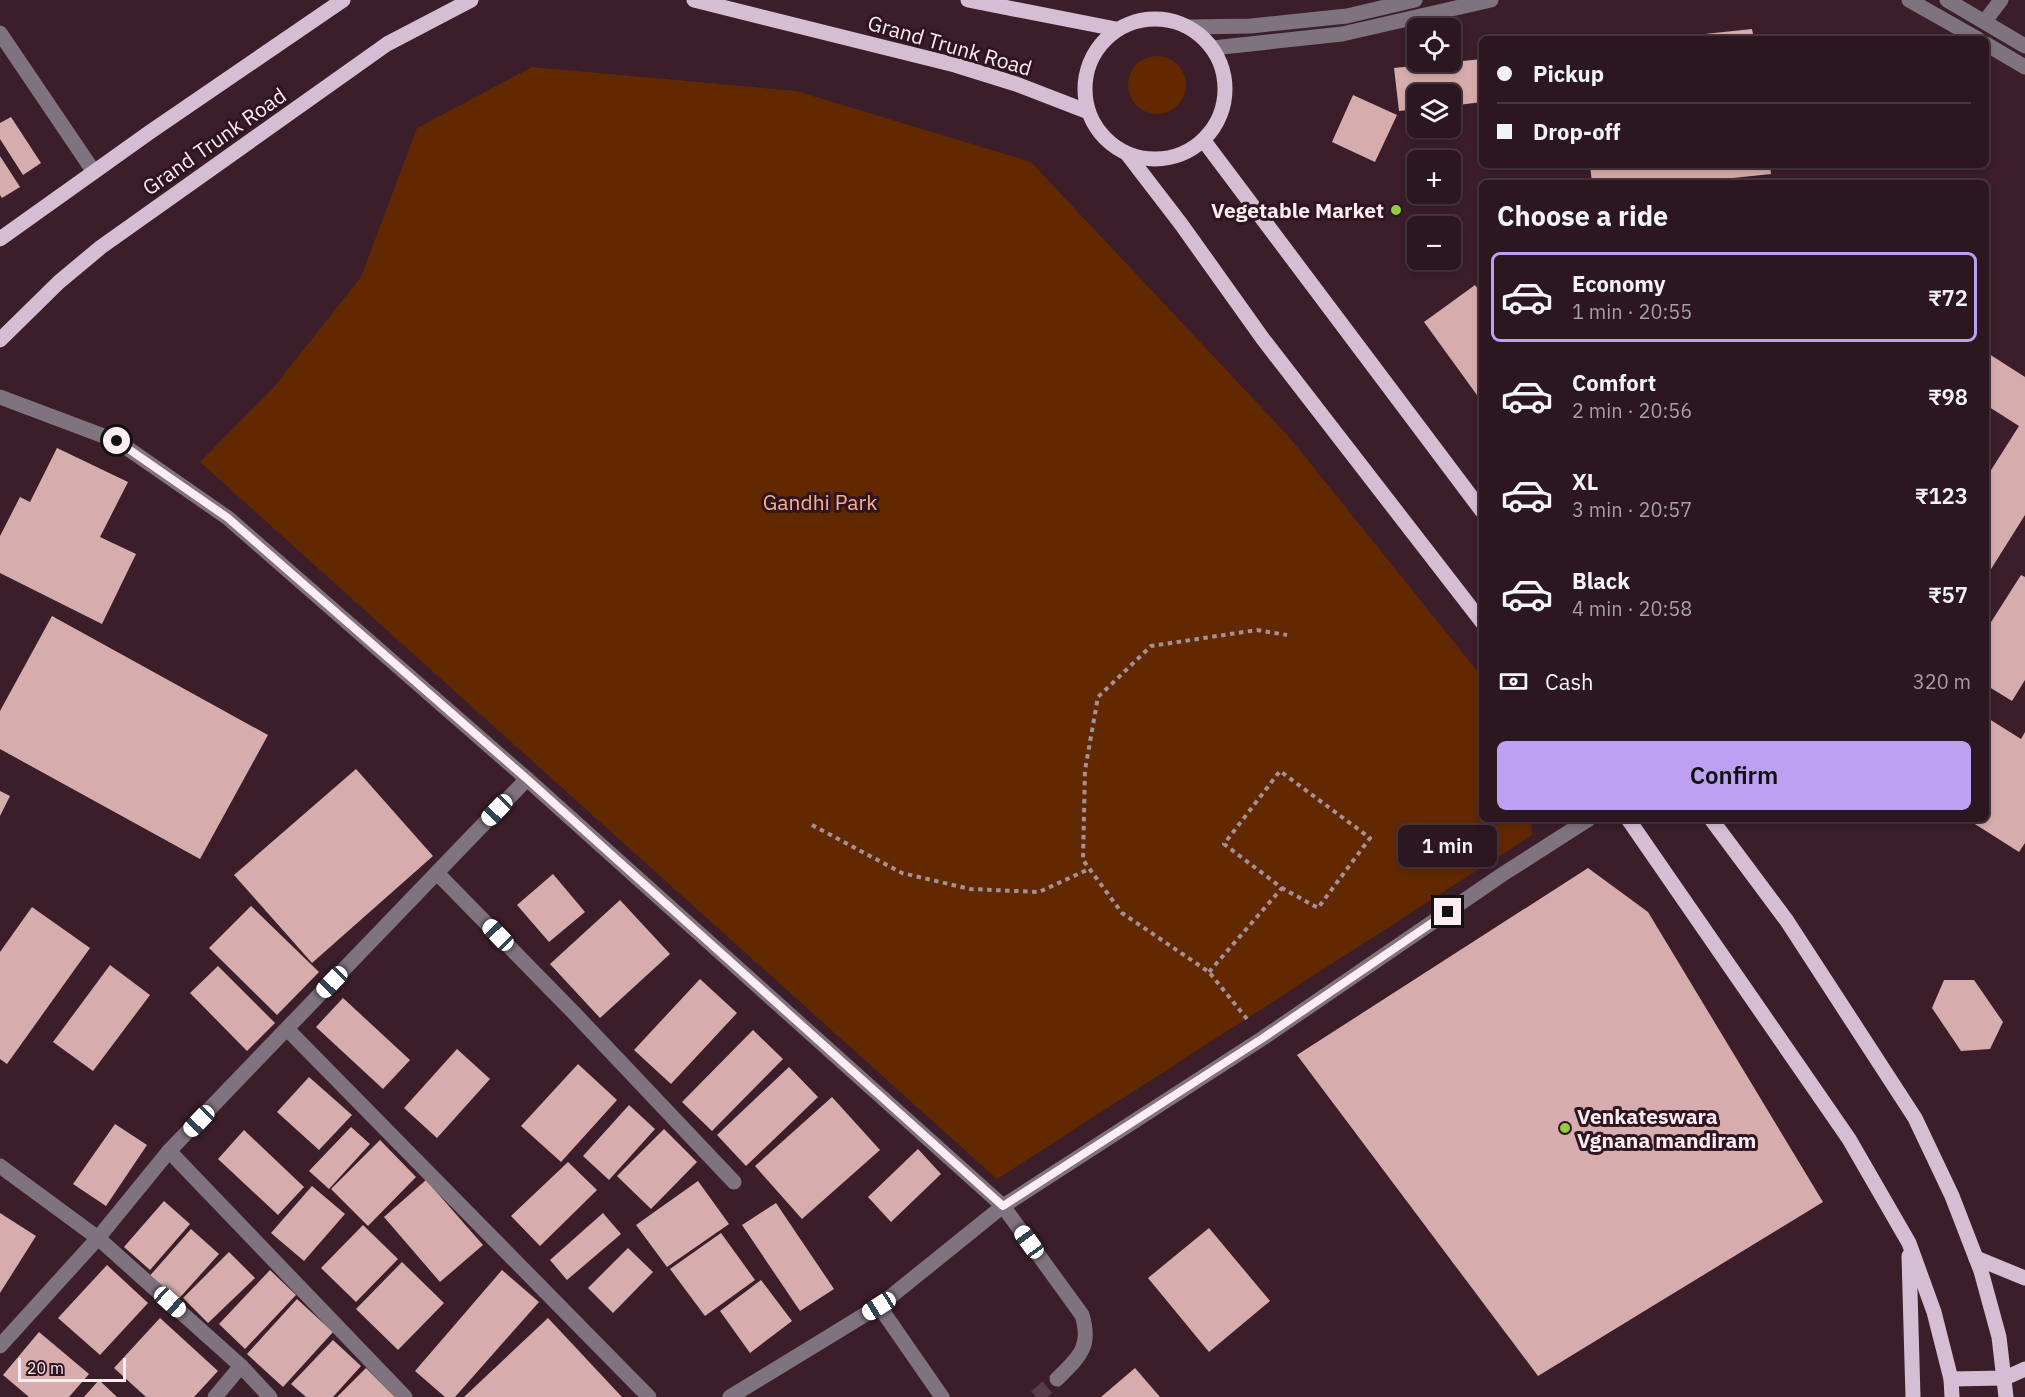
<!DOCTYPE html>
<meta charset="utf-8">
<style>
:root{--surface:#2c1620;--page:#341f29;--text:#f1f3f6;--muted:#a69fa5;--line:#48353e;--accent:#bca0f2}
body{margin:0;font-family:"IBM Plex Sans",sans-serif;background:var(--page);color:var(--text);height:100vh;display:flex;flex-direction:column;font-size:22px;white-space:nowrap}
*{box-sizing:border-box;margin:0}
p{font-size:20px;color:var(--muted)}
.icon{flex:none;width:33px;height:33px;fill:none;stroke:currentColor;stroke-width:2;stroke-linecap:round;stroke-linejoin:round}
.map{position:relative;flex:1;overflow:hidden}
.panel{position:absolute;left:1479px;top:180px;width:510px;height:642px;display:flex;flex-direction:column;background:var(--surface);border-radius:9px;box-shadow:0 3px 9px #0003,0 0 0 2px var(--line)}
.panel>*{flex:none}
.guide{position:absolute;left:1479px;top:36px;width:510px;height:132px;border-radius:9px;box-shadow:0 3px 9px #0003,0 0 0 2px var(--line);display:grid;align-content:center;height:132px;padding:0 18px;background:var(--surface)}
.fabs{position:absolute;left:1407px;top:18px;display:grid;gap:12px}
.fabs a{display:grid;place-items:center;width:54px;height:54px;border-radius:9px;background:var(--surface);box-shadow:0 3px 9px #0003,0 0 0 2px var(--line);font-size:30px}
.scale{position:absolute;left:18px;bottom:15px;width:108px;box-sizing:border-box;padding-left:6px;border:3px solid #fdedf3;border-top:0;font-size:16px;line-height:21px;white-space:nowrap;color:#fdedf3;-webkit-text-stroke:4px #301521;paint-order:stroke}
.end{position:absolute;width:27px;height:27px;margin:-14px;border:8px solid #fdedf3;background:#111;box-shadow:0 0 0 3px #111}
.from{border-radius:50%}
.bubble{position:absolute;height:42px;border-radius:9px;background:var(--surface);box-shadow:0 3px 9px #0003,0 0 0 2px var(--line);font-size:20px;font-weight:600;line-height:42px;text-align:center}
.car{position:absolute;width:18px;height:36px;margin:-18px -9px;border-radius:8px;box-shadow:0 0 4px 2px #0007;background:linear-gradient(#fff 24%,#345 0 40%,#fff 0 76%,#345 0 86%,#fff 0)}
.guide b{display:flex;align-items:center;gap:21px;height:57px;font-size:22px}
.guide b+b{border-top:2px solid var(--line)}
.guide i{width:15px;height:15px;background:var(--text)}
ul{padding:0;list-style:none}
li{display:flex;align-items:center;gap:18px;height:90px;margin:0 12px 9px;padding:0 6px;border:3px solid transparent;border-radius:9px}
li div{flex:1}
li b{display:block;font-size:22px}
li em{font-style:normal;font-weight:600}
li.on{border-color:var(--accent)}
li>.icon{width:54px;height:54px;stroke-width:1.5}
h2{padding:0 18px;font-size:27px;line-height:72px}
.pay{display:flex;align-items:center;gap:15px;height:66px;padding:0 18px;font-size:22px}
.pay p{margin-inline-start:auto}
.cta{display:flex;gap:12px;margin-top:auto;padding:12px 18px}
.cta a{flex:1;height:69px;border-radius:9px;background:var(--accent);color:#111;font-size:24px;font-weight:600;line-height:69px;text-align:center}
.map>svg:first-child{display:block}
.green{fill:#622901}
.building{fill:#d6adac}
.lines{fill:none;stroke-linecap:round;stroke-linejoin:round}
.minor-tunnel{stroke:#583d48;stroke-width:15;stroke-dasharray:15 8;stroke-linecap:butt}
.path{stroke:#a58f98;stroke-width:4;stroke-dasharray:4.5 4.5;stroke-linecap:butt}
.minor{stroke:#7e737e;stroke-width:15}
.major{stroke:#d5bed4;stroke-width:15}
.route{stroke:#fdedf3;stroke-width:8}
.poi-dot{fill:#90cd40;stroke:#301521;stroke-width:2}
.labels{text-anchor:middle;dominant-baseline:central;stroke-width:6;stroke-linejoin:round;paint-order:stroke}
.street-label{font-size:21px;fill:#fdedf3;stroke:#301521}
.poi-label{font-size:21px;font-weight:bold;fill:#fdedf3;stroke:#301521;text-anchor:end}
.park-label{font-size:21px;fill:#f6b18d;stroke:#301521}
</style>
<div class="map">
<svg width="2025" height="1397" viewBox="0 0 2025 1397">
<rect width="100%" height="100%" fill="#3b1e2a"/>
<g class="green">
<circle cx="1157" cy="85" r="29"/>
<polygon points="532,67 796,91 1031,162 1290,438 1482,677 1482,819 1531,819 1532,835 997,1179 200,462 274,387 361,277 417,128"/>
</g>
<g class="building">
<polygon points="1752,29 1754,39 1676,39 1676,37"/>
<polygon points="1482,59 1482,102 1450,106 1450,94 1418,94 1418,109 1399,111 1394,68"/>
<polygon points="1353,95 1397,115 1375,162 1332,142"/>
<polygon points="11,117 41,163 23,175 0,139 0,123"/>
<polygon points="0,156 20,187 2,198 0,195"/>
<polygon points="1590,165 1770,165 1771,174 1685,183 1592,183"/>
<polygon points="1475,285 1482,294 1482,402 1424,322"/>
<polygon points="1986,352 2025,377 2025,515 1986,577 1986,478 2019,426 1986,405"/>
<polygon points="57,448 128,482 100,537 136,554 102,624 0,573 0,536 20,497 30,502"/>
<polygon points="2021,575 2025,577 2025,680 2012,701 1986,685 1986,630"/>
<polygon points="52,616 268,735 200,859 0,749 0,711"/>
<polygon points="1986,717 2021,739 2025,732 2025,843 2019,852 1967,819 1986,819"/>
<polygon points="356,769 433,856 312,963 234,875"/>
<polygon points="0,791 10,796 0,816"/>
<polygon points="1588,868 1648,912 1823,1202 1538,1376 1297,1055"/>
<polygon points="553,874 585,912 549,942 517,905"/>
<polygon points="620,900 670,954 600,1018 550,964"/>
<polygon points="251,906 319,972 277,1015 209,948"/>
<polygon points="32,907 90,948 7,1064 0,1059 0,952"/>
<polygon points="110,965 150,995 93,1071 53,1042"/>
<polygon points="218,966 275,1023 247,1051 190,993"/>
<polygon points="700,979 737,1013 671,1084 634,1050"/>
<polygon points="1944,980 1974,980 2003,1022 1990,1049 1961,1051 1932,1008"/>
<polygon points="343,998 410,1060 383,1089 316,1027"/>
<polygon points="753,1030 783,1059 712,1131 682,1102"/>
<polygon points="457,1049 490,1079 437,1138 404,1108"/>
<polygon points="578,1064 617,1100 561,1162 521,1126"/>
<polygon points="789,1067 818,1097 746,1166 717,1135"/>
<polygon points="309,1077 352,1115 319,1150 277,1112"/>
<polygon points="832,1097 880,1150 802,1219 755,1166"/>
<polygon points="629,1105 655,1129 609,1180 583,1156"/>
<polygon points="115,1124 147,1145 106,1206 73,1184"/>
<polygon points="351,1127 370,1144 329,1189 309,1171"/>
<polygon points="664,1129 697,1162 651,1209 617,1176"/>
<polygon points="244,1130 304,1187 278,1215 218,1159"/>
<polygon points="380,1140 416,1177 368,1226 331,1189"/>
<polygon points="918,1149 941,1174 891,1222 868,1197"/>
<polygon points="568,1162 597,1190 540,1246 511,1216"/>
<polygon points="426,1180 483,1245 440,1282 384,1217"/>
<polygon points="698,1181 729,1224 667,1267 636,1225"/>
<polygon points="312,1186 345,1214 304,1261 271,1233"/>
<polygon points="164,1201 190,1224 150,1270 124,1247"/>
<polygon points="776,1203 834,1289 800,1311 742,1225"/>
<polygon points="0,1213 36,1236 0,1293"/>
<polygon points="603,1213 621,1234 567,1280 550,1260"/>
<polygon points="363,1225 398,1259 356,1302 321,1268"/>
<polygon points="1209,1228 1270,1301 1209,1352 1148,1278"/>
<polygon points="191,1229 219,1254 175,1303 147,1279"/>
<polygon points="721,1233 755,1280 705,1316 670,1269"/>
<polygon points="628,1248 653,1272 613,1313 588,1288"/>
<polygon points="229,1252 255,1278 208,1323 183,1298"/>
<polygon points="402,1262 444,1303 398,1350 356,1309"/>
<polygon points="107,1265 148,1303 100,1355 58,1318"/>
<polygon points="270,1270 296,1295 245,1349 219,1324"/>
<polygon points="502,1270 539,1302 455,1397 445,1397 415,1371"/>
<polygon points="761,1280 792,1321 750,1353 720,1311"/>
<polygon points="297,1299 333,1332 283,1387 247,1354"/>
<polygon points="160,1318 218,1371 194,1397 146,1397 114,1368"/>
<polygon points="548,1318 622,1397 464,1397"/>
<polygon points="39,1332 89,1374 69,1397 29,1397 3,1375"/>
<polygon points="333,1340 361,1366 333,1397 306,1397 291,1384"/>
<polygon points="366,1368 395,1397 337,1397"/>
<polygon points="1135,1368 1160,1397 1101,1397"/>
<polygon points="99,1380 117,1397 84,1397"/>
</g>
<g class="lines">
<polyline class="minor-tunnel" points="1036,1397 1057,1379"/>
<g class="path">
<polyline points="812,825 902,873 970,889 1039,892 1089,869"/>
<polyline points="1209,972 1282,888 1224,844 1280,771 1370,838 1318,908 1282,888"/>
<polyline points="1247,1019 1209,972 1122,913 1083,860 1085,770 1098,697 1151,646 1257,630 1287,635"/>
</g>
<g class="minor">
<polyline points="1909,0 1978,39"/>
<polyline points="1947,0 2025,46"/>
<polyline points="1985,21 2001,0"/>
<polyline points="1189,27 1251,26 1347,16 1415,0"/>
<polyline points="0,33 94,172"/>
<polyline points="1986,44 2025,67"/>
<polyline points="1213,48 1342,34 1491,0"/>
<path d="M0 397 117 441 228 518 527 779 1003 1206 1082 1315C1092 1347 1079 1357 1057 1379"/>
<polyline points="437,873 575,1014 734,1182"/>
<polyline points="287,1029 649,1397"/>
<polyline points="169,1151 405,1397"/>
<polyline points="0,1166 98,1238 241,1366 270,1397"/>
<polyline points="879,1306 942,1397"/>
<polyline points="0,1346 98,1238 169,1151 527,779"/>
<polyline points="215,1397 241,1366"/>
<polyline points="730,1397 879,1306 1003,1206 1263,1038 1503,874 1589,819"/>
</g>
<g class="major">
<polyline points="694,0 955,65 1016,84 1086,111"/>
<polyline points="968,0 1116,29"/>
<circle cx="1155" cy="89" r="70"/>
<polyline points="1204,141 1482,511"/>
<polyline points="1128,155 1181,224 1263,339 1482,622"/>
<polyline points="0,239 150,132 343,0"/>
<polyline points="0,340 59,282 101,247 387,44 471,0"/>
<polyline points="1628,819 1849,1139 1909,1243 1934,1312 1951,1379 1952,1397"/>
<polyline points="1711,819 1787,921 1915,1118 1952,1196 1981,1271 1999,1337 2006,1397"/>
<polyline points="1909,1256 1913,1397"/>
<polyline points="1976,1258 2025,1278"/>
<polyline points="1951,1379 2005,1378 2025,1369"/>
</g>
</g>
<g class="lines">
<polyline class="route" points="117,441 228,518 527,779 1003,1206 1263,1038 1448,912"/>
</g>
<g class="poi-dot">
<circle cx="1396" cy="210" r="6"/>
<circle cx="1565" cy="1128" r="6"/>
</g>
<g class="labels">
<g class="street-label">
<text transform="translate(950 45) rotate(16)">Grand Trunk Road</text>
<text transform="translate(214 141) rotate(-35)">Grand Trunk Road</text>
</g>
<g class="poi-label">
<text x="1384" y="210">Vegetable Market</text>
<text x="1577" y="1116" text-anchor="start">Venkateswara<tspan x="1577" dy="24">Vgnana mandiram</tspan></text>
</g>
<g class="park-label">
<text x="820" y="502">Gandhi Park</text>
</g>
</g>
</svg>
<div class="fabs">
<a><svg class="icon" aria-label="locate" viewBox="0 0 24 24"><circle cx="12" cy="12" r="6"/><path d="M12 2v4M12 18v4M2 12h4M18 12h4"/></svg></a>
<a><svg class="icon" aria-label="layers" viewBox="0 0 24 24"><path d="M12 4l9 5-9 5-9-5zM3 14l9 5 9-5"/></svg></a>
<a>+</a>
<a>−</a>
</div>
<div class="scale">20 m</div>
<i class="end from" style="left:117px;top:441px"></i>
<i class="end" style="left:1448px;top:912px"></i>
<div class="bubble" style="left:1398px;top:825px;width:99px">1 min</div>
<i class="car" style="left:497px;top:810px;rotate:224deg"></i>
<i class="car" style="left:498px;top:935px;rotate:316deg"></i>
<i class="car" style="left:332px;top:982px;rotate:224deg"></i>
<i class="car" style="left:199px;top:1121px;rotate:224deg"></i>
<i class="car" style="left:1029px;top:1242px;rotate:324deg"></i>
<i class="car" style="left:170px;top:1302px;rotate:132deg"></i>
<i class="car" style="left:879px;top:1306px;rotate:238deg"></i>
<div class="guide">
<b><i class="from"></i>Pickup</b>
<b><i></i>Drop-off</b>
</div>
<section class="panel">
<h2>Choose a ride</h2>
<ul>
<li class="on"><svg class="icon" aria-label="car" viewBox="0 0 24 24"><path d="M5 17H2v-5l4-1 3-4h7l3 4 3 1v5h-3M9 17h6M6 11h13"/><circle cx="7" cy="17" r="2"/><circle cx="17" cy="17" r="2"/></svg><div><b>Economy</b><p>1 min · 20:55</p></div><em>₹72</em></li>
<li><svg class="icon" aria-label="car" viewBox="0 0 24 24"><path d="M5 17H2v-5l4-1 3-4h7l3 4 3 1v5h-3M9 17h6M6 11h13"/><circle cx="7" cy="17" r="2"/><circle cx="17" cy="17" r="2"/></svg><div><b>Comfort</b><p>2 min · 20:56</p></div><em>₹98</em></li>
<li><svg class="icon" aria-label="car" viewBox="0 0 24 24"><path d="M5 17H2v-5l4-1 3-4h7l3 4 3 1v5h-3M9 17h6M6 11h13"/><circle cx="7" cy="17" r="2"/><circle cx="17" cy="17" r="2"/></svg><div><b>XL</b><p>3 min · 20:57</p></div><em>₹123</em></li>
<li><svg class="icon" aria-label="car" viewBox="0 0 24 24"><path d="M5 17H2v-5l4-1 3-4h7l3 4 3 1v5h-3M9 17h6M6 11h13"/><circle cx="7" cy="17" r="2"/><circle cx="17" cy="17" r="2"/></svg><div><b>Black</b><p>4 min · 20:58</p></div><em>₹57</em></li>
</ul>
<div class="pay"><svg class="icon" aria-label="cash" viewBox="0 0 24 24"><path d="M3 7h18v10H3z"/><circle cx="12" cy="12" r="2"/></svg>Cash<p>320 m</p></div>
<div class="cta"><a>Confirm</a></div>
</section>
</div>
